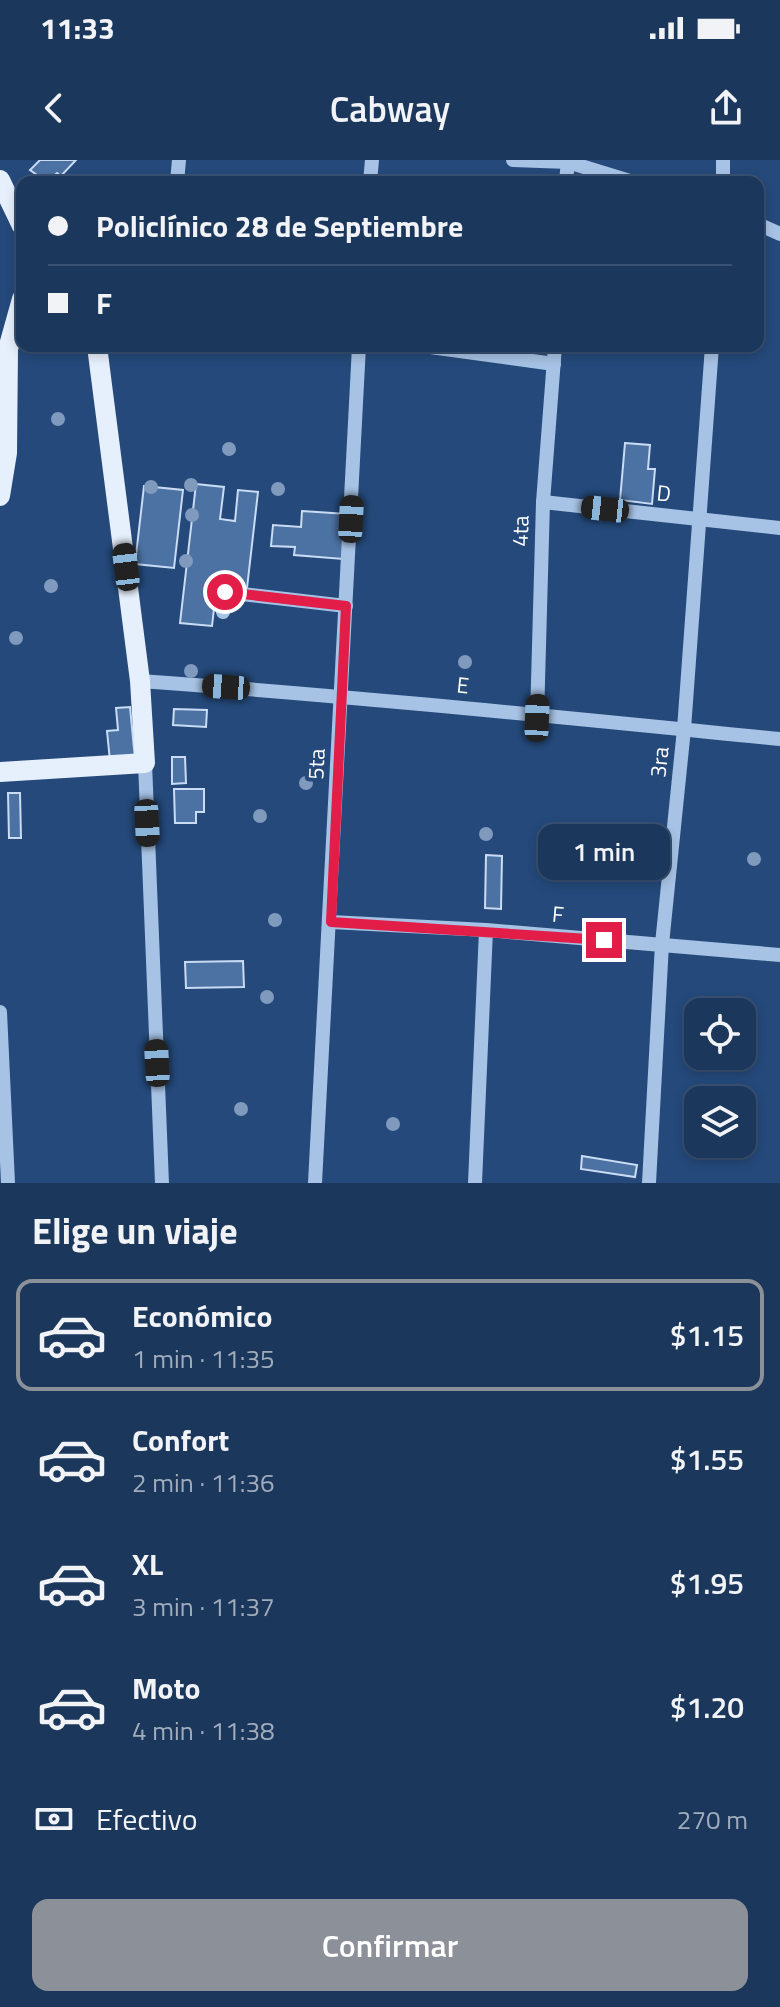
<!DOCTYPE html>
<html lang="es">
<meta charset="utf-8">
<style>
:root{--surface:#1b375c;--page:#243f62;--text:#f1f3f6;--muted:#a0acbb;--line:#395172;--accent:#8c9099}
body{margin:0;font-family:"Titillium Web",sans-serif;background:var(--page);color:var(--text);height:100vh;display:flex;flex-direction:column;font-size:30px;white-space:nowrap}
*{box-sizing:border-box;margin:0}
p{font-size:26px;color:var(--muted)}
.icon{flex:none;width:44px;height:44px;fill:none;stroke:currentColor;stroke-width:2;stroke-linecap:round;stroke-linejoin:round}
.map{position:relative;height:1023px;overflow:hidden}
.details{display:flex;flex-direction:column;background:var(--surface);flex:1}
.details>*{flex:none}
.hud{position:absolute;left:16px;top:16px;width:748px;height:176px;border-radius:16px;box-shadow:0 4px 12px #0003,0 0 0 2px var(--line);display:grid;align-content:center;height:176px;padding:0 32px;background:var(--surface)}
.controls{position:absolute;left:684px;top:838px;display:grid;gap:16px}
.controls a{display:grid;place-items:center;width:72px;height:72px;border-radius:16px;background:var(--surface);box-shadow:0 4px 12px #0003,0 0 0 2px var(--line);font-size:40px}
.end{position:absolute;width:36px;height:36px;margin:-18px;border:10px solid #e11d48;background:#fff;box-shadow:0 0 0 4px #fff}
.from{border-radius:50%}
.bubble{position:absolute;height:56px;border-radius:16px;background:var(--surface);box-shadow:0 4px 12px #0003,0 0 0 2px var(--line);font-size:26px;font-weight:600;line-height:56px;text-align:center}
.car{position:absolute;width:24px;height:48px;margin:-24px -12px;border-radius:10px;box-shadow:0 0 6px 2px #0007;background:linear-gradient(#222 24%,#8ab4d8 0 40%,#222 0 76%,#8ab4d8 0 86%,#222 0)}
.hud b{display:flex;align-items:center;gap:28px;height:76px;font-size:30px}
.hud b+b{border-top:2px solid var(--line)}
.hud i{width:20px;height:20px;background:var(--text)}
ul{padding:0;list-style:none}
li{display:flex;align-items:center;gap:24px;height:112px;margin:0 16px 12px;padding:0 16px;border:4px solid transparent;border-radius:16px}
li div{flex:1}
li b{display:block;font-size:30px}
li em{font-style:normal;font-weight:600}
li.selected{border-color:var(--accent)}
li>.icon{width:72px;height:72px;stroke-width:1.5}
h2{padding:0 32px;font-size:36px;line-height:96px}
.pay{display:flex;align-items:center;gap:20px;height:88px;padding:0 32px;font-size:30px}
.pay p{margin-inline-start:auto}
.button{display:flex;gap:16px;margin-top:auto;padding:16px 32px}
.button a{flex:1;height:92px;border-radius:16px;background:var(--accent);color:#fff;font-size:32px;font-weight:600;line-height:92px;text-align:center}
.status{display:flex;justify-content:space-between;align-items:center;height:56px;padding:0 40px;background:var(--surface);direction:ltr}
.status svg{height:22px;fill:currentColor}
header{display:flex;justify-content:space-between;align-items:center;height:104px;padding:0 32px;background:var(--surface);font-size:36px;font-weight:600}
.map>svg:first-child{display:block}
.building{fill:#4c72a3;stroke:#c9dcf4;stroke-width:2}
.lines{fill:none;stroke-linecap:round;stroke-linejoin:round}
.minor{stroke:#a6c2e4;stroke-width:14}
.major{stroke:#e6effc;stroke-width:20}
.tree{fill:#7f9abd}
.route{stroke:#e11d48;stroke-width:10}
.labels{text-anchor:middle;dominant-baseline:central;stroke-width:8;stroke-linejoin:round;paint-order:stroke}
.street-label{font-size:22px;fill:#fff;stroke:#24497a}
</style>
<div class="status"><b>11:33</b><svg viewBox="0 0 49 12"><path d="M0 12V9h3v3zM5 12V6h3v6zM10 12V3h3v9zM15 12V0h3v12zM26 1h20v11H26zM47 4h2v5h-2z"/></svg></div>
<header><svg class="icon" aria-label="back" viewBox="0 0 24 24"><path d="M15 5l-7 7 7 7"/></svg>Cabway<svg class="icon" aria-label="share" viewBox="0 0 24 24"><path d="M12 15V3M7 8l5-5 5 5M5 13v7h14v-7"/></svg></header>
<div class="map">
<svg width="780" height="1023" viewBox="0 0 780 1023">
<rect width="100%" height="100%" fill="#24497a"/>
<g class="building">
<polygon points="40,0 76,0 61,16 57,13 47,22 30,10"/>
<polygon points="625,283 650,285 648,309 655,309 652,344 620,340"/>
<polygon points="196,324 224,327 220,359 235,361 238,330 258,332 247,428 227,426 228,415 218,414 212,466 180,463"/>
<polygon points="144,326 183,330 174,408 135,404"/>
<polygon points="302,351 347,354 343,399 294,395 295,387 271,386 273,365 301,367"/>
<polygon points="130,547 135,599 110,601 107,571 118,570 116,548"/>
<polygon points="174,549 207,550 206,567 173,565"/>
<polygon points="172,597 185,597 186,623 172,624"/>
<polygon points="174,629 204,629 204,652 196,652 196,663 175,663"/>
<polygon points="8,633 20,633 21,678 9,678"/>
<polygon points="486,695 502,696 501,749 485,748"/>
<polygon points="243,801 244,827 186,828 185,802"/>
<polygon points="582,996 637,1005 635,1017 581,1009"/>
</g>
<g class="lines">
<g class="minor">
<polyline points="513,0 568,2 633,22"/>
<polyline points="177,22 179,0"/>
<polyline points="370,22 372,0"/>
<polyline points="566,22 568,0"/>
<polyline points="723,22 723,0"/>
<polyline points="758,64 780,74"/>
<polyline points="423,186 554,204"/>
<polyline points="543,342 780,368"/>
<polyline points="223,452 225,432 346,446"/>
<path d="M140 521C353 536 567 558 780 579"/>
<polyline points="537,558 543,342 555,186"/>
<polyline points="145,603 162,1023"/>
<polyline points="331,762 486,770 780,795"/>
<polyline points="0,852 8,1023"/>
<polyline points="315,1023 359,186"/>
<polyline points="475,1023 486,770"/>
<polyline points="649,1023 662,784 684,569 712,186"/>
</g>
<g class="major">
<polyline points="0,20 22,66"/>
<polyline points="0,336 7,293 8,189 22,139"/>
<polyline points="0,612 145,603 140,521 97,186"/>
</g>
</g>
<g class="tree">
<circle cx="58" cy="259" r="7"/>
<circle cx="229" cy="289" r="7"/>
<circle cx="191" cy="325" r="7"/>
<circle cx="151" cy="327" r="7"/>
<circle cx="278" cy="329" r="7"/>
<circle cx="192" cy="355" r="7"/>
<circle cx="186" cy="401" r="7"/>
<circle cx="51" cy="426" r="7"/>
<circle cx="16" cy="478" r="7"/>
<circle cx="465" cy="502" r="7"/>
<circle cx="191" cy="511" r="7"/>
<circle cx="306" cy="623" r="7"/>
<circle cx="260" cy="656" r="7"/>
<circle cx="554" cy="670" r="7"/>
<circle cx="486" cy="674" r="7"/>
<circle cx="754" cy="699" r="7"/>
<circle cx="655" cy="713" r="7"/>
<circle cx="275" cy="760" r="7"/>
<circle cx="267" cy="837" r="7"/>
<circle cx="241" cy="949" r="7"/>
<circle cx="393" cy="964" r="7"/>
</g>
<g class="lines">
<polyline class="route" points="225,432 346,446 331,762 604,780"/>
</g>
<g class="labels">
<g class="street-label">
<text transform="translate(664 333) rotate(6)">D</text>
<text transform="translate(520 371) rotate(-88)">4ta</text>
<text transform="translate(463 525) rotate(6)">E</text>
<text transform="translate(659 602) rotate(-84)">3ra</text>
<text transform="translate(316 604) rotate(-87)">5ta</text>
<text transform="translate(558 754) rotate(5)">F</text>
</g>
</g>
</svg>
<div class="controls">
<a><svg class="icon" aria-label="locate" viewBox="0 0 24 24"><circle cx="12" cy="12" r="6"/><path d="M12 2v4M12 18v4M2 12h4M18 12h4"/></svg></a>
<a><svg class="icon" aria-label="layers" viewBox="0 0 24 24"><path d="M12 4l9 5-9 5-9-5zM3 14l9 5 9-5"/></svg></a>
</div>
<i class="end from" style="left:225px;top:432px"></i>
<i class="end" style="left:604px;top:780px"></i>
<div class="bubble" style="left:538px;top:664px;width:132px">1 min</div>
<i class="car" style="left:605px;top:349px;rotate:276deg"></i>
<i class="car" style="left:351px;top:359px;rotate:3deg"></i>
<i class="car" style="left:126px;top:407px;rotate:353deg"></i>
<i class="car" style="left:226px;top:527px;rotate:274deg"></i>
<i class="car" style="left:537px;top:558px;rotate:2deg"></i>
<i class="car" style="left:147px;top:663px;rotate:177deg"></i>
<i class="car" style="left:157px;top:903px;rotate:357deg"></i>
<div class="hud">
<b><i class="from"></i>Policlínico 28 de Septiembre</b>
<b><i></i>F</b>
</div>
</div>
<section class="details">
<h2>Elige un viaje</h2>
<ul>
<li class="selected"><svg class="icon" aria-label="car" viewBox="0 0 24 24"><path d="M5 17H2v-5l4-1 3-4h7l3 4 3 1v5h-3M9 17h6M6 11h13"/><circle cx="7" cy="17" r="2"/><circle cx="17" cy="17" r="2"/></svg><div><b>Económico</b><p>1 min · 11:35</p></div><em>$1.15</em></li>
<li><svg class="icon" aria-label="car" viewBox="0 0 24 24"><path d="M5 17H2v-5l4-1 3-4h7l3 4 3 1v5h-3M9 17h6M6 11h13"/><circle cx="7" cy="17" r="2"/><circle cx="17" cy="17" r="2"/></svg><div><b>Confort</b><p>2 min · 11:36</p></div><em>$1.55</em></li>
<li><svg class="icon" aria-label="car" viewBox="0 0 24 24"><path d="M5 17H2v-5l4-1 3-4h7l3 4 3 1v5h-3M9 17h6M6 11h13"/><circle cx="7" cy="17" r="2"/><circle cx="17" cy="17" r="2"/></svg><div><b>XL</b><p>3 min · 11:37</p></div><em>$1.95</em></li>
<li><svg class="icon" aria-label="car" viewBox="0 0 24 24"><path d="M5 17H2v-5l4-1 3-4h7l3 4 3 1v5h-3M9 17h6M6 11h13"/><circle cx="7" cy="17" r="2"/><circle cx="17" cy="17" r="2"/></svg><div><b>Moto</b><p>4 min · 11:38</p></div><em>$1.20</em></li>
</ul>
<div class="pay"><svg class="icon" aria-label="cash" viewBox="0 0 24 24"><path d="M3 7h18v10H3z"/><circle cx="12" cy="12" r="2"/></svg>Efectivo<p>270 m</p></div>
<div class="button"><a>Confirmar</a></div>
</section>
